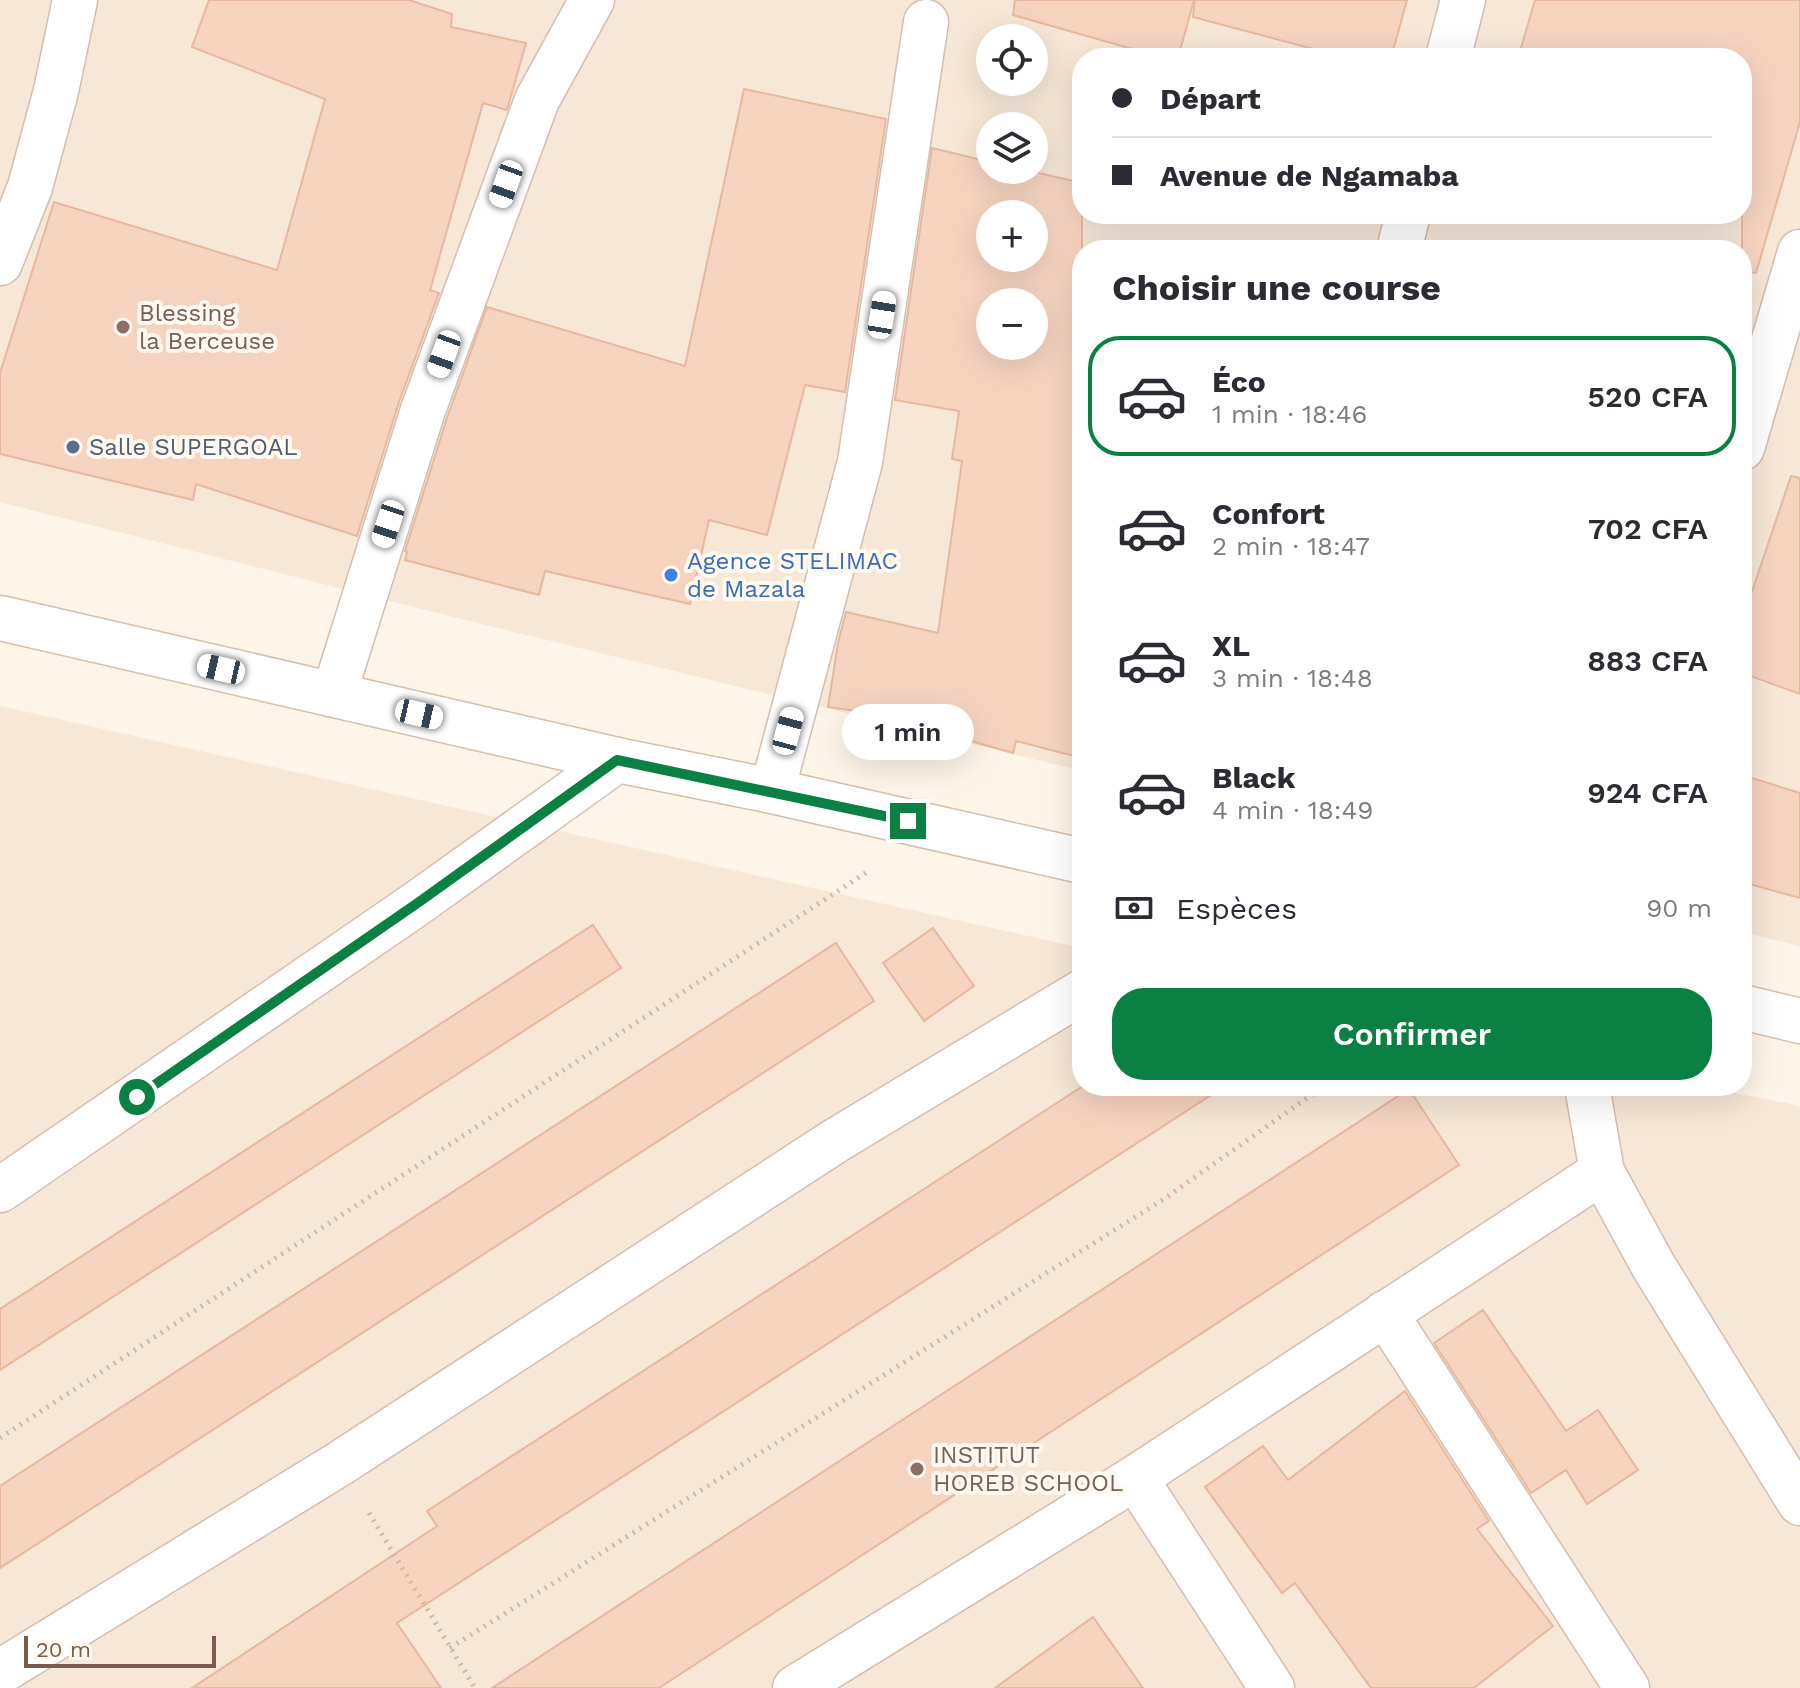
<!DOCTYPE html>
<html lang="fr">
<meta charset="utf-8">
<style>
:root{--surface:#fff;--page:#f2f2f3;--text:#2b2b33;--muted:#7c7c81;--line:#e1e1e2;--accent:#0b8043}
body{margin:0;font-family:"Work Sans",sans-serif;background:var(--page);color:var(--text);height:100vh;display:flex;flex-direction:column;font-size:30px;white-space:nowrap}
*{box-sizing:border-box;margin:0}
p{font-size:26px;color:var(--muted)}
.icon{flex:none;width:44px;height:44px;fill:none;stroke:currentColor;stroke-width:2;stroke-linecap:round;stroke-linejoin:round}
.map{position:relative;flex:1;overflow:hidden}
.panel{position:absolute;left:1072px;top:240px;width:680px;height:856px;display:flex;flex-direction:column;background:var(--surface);border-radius:32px;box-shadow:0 8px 32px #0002}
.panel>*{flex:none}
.top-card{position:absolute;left:1072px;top:48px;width:680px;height:176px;border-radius:32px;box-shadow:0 8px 32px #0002;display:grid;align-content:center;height:176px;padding:0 40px;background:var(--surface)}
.controls{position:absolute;left:976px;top:24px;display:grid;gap:16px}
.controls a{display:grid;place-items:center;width:72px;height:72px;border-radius:50%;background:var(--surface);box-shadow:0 8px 32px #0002;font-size:40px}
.scale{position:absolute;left:24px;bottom:20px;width:192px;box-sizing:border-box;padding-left:8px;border:4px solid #7a5a4a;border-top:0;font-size:22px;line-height:28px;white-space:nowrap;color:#7a5a4a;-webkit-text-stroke:6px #fff9f0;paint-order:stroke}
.end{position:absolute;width:36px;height:36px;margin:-18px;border:10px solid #0b8043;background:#fff;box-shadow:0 0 0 4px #fff}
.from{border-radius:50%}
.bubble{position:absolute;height:56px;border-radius:28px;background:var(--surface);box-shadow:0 8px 32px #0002;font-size:26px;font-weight:600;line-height:56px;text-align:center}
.car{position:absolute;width:24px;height:48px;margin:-24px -12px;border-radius:10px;box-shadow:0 0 6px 2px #0007;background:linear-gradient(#fff 24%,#345 0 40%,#fff 0 76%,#345 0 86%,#fff 0)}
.top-card b{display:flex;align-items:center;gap:28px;height:76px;font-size:30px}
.top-card b+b{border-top:2px solid var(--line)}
.top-card i{width:20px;height:20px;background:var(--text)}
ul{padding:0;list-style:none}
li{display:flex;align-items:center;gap:24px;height:120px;margin:0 16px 12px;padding:0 24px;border:4px solid transparent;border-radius:32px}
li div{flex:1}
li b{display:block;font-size:30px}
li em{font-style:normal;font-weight:600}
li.current{border-color:var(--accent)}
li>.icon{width:72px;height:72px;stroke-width:1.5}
h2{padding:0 40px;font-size:36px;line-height:96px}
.pay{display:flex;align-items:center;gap:20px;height:88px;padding:0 40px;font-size:30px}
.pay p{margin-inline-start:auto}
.primary-button{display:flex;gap:16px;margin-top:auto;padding:16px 40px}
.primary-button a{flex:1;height:92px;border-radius:32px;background:var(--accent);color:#fff;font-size:32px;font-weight:600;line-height:92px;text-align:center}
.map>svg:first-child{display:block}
.residential{fill:#f6e7d6;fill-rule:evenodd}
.building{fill:#f5d3bf;stroke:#e8b89e;stroke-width:2;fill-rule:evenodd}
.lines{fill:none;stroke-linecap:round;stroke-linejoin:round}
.minor-casing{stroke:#d4beb0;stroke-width:47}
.secondary-casing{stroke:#d7beac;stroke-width:47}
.path{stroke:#dab6a1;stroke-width:5;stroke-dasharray:2 6;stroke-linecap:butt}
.minor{stroke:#fff;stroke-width:44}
.secondary{stroke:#fff;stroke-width:44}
.route{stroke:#0b8043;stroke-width:10}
.education-dot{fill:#8d6e63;stroke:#fff9f0;stroke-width:3}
.service-dot{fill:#5c6f8a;stroke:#fff9f0;stroke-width:3}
.shop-dot{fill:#3f7fe0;stroke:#fff9f0;stroke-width:3}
.labels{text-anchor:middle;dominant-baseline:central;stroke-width:8;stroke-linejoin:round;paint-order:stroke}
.education-label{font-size:24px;fill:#785e54;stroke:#fff9f0;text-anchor:start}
.service-label{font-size:24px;fill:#4e5e75;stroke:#fff9f0;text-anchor:start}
.shop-label{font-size:24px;fill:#366cbe;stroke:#fff9f0;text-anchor:start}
</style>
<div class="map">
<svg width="1800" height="1688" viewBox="0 0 1800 1688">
<rect width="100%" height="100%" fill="#fef5e9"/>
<g class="residential">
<path d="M0 0H1800V946L1742 932V250H1082V771L437 613 0 502ZM990 38H1034V82H990ZM1082 58H1742V214H1082ZM990 126H1034V170H990ZM990 214H1034V258H990ZM990 302H1034V346H990Z"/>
<polygon points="0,706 1082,948 1082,1086 1700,1086 1800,1106 1800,1688 0,1688"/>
</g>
<g class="building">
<polygon points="209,0 409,0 452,14 451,27 526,43 507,110 483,103 430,290 439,293 399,402 357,536 196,484 193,500 0,454 0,373 54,202 277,270 325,99 192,47"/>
<polygon points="1015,0 1194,0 1178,58 1164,58 1013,15"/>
<polygon points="1195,0 1407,0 1391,58 1347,58 1193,17"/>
<polygon points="1535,0 1800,0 1800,122 1756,273 1742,271 1742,58 1518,58"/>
<polygon points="744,89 886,119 845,392 805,385 767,535 709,520 690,604 545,571 539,595 405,560 407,552 405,551 447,418 487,307 685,366"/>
<path d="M932 148 990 162V170H1026L1082 183V758L1016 741 1013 753 876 714 828 707 838 643 846 612 938 633 962 461 952 459 959 411 895 400ZM990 214H1034V258H990ZM990 302H1034V346H990Z"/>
<polygon points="1791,476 1800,478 1800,694 1742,673 1742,621"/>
<polygon points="1742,775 1800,793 1800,898 1742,882"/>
<polygon points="593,925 621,968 0,1370 0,1309"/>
<polygon points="933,928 974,986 924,1021 883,963"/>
<polygon points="836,943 874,1001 0,1568 0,1486"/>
<polygon points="1083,1086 1225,1086 397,1623 441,1688 192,1688 437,1526 427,1511"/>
<polygon points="1409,1089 1459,1165 659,1688 492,1688"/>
<polygon points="1483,1310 1566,1431 1598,1410 1638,1470 1587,1504 1566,1470 1531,1493 1434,1343"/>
<polygon points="1405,1391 1489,1521 1477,1529 1553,1626 1474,1688 1371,1688 1295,1583 1282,1593 1205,1487 1263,1446 1288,1480"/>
<polygon points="1093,1617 1143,1688 995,1688"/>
</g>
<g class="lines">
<defs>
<g id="minor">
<polyline points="1448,58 1463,0"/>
<polyline points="1399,250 1408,214"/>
<polyline points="0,263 30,187 56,91 75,0"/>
<polyline points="1742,448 1800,252"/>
<polyline points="334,694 423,410 537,100 592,0"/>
<polyline points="772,791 860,462 926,22"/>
<polyline points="1587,1086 1602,1172 1654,1267 1800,1503"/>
<polyline points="0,1190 419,902 617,760"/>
<polyline points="1385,1313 1627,1688"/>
<polyline points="1135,1478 1272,1688"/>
<polyline points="0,1672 339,1464 835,1141 1082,992"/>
<polyline points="795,1688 1135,1478 1602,1172"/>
</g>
<g id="secondary">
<polyline points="0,618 617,760 772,791 1082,861"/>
<polyline points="1742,1007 1800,1021"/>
</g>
</defs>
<use href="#minor" class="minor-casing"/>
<use href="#secondary" class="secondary-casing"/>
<g class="path">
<polyline points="0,1438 867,872"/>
<polyline points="369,1513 475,1688"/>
<polyline points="450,1648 1164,1199 1324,1086"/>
</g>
<use href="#minor" class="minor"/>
<use href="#secondary" class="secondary"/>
</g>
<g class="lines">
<polyline class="route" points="137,1097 419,902 617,760 908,821"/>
</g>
<g class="education-dot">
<circle cx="123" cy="327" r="8"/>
<circle cx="917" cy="1469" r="8"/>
</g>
<circle class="service-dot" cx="73" cy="447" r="8"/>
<circle class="shop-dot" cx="671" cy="575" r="8"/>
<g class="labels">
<g class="education-label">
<text x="139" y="313">Blessing<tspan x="139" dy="28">la Berceuse</tspan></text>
<text x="933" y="1455">INSTITUT<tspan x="933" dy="28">HOREB SCHOOL</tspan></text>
</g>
<g class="service-label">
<text x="89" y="447">Salle SUPERGOAL</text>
</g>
<g class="shop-label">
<text x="687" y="561">Agence STELIMAC<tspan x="687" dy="28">de Mazala</tspan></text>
</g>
</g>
</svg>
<div class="controls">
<a><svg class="icon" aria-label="locate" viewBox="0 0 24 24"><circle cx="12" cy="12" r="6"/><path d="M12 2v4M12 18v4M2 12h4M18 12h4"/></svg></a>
<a><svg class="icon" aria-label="layers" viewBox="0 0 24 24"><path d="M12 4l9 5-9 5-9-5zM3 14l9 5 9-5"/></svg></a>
<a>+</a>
<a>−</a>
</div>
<div class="scale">20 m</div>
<i class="end from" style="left:137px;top:1097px"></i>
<i class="end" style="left:908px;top:821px"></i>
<div class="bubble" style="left:842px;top:704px;width:132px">1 min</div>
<i class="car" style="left:506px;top:184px;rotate:200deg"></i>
<i class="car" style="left:882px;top:315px;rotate:9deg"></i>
<i class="car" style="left:444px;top:354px;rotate:200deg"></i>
<i class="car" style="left:388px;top:524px;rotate:198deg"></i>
<i class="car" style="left:221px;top:669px;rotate:283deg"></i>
<i class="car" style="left:419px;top:714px;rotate:103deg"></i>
<i class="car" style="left:788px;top:731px;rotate:15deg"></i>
<div class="top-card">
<b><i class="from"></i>Départ</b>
<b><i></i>Avenue de Ngamaba</b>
</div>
<section class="panel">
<h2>Choisir une course</h2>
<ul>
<li class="current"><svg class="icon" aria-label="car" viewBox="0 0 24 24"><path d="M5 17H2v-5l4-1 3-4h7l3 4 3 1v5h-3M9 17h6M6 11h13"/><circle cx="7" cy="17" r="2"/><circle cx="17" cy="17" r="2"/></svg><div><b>Éco</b><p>1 min · 18:46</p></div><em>520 CFA</em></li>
<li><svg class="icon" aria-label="car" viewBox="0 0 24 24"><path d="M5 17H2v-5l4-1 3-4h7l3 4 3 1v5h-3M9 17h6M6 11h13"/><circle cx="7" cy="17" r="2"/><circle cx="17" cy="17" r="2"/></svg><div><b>Confort</b><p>2 min · 18:47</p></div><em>702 CFA</em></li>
<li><svg class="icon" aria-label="car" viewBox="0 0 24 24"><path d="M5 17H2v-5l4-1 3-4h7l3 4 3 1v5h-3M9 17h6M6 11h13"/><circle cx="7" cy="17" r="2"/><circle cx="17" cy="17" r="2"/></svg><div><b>XL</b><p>3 min · 18:48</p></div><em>883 CFA</em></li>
<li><svg class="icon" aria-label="car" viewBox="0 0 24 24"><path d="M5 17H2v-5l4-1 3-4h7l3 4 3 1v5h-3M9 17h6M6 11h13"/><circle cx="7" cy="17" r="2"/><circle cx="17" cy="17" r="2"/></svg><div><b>Black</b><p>4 min · 18:49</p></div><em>924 CFA</em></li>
</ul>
<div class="pay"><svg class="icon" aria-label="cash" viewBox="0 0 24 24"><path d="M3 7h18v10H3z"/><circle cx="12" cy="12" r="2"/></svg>Espèces<p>90 m</p></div>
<div class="primary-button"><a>Confirmer</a></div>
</section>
</div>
